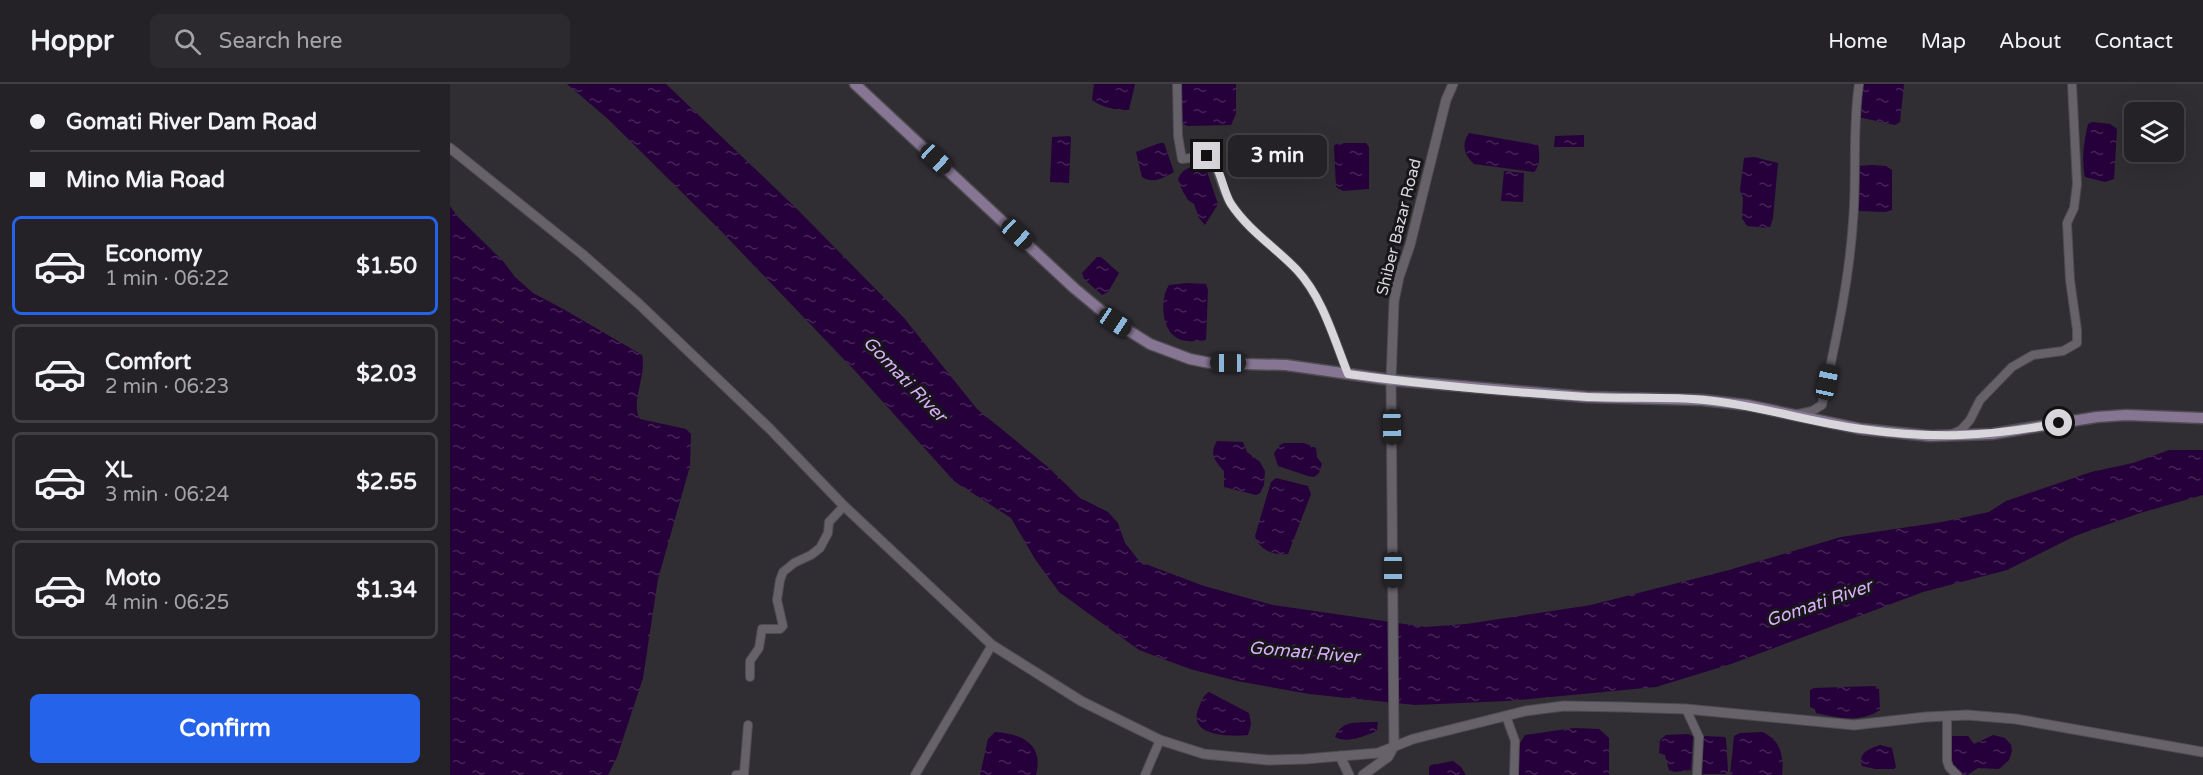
<!DOCTYPE html>
<meta charset="utf-8">
<style>
:root{--surface:#242226;--page:#2c2a2e;--text:#f1f3f6;--muted:#a3a4a7;--line:#413f43;--accent:#2563eb}
body{margin:0;font-family:"Varela Round",sans-serif;background:var(--page);color:var(--text);height:100vh;display:flex;flex-direction:column;font-size:22px;white-space:nowrap}
*{box-sizing:border-box;margin:0}
p{font-size:20px;color:var(--muted)}
.icon{flex:none;width:33px;height:33px;fill:none;stroke:currentColor;stroke-width:2;stroke-linecap:round;stroke-linejoin:round}
.map{position:relative;flex:1;overflow:hidden}
.side{display:flex;flex-direction:column;background:var(--surface);width:450px}
.side>*{flex:none}
.hud{display:grid;align-content:center;height:132px;padding:0 30px;background:var(--surface)}
.tools{position:absolute;left:1674px;top:18px;display:grid;gap:12px}
.tools a{display:grid;place-items:center;width:60px;height:60px;border-radius:9px;background:var(--surface);box-shadow:0 6px 24px #0002,0 0 0 2px var(--line);font-size:30px}
.end{position:absolute;width:27px;height:27px;margin:-14px;border:8px solid #d9d6db;background:#111;box-shadow:0 0 0 3px #111}
.from{border-radius:50%}
.bubble{position:absolute;height:42px;border-radius:9px;background:var(--surface);box-shadow:0 6px 24px #0002,0 0 0 2px var(--line);font-size:20px;font-weight:800;line-height:42px;text-align:center}
.car{position:absolute;width:18px;height:36px;margin:-18px -9px;border-radius:8px;box-shadow:0 0 4px 2px #0007;background:linear-gradient(#222 24%,#8ab4d8 0 40%,#222 0 76%,#8ab4d8 0 86%,#222 0)}
.hud b{display:flex;align-items:center;gap:21px;height:57px;font-size:22px}
.hud b+b{border-top:2px solid var(--line)}
.hud i{width:15px;height:15px;background:var(--text)}
ul{padding:0;list-style:none}
li{display:flex;align-items:center;gap:18px;height:99px;margin:0 12px 9px;padding:0 18px;border:3px solid var(--line);border-radius:9px}
li div{flex:1}
li b{display:block;font-size:22px}
li em{font-style:normal;font-weight:800}
li.active{border-color:var(--accent)}
li>.icon{width:54px;height:54px;stroke-width:1.5}
.primary-button{display:flex;gap:12px;margin-top:auto;padding:12px 30px}
.primary-button a{flex:1;height:69px;border-radius:9px;background:var(--accent);color:#fff;font-size:24px;font-weight:800;line-height:69px;text-align:center}
header{display:flex;align-items:center;gap:36px;box-sizing:border-box;height:84px;padding:0 30px;background:var(--surface);border-bottom:2px solid var(--line)}
header strong{font-size:28px}
nav{display:flex;gap:33px;margin-inline-start:auto;font-size:21px}
.search{width:420px;height:54px;background:var(--page);display:flex;align-items:center;gap:15px;box-sizing:border-box;padding:0 21px;border-radius:9px;color:var(--muted);font-size:22px}
main{display:flex;flex:1;min-height:0}
.map>svg:first-child{display:block}
.water{fill:url(#water-ripples)}
.lines{fill:none;stroke-linecap:round;stroke-linejoin:round}
.minor-casing{stroke:#4e4b51;stroke-width:10}
.tertiary-casing{stroke:#4e4b51;stroke-width:11}
.secondary-casing{stroke:#4e4b51;stroke-width:13}
.minor{stroke:#67626a;stroke-width:8}
.tertiary{stroke:#67626a;stroke-width:9}
.secondary{stroke:#867693;stroke-width:10}
.route{stroke:#d9d6db;stroke-width:8}
.labels{text-anchor:middle;dominant-baseline:central;stroke-width:6;stroke-linejoin:round;paint-order:stroke}
.street-label{font-size:16px;fill:#d9d6db;stroke:#171619}
.water-label{font-size:18px;font-style:italic;fill:#dbb0fb;stroke:#171619}
</style>
<header>
<strong>Hoppr</strong>
<div class="search"><svg class="icon" aria-label="search" viewBox="0 0 24 24"><circle cx="10" cy="10" r="6"/><path d="M15 15l6 6"/></svg>Search here</div>
<nav><a>Home</a><a>Map</a><a>About</a><a>Contact</a></nav>
</header>
<main>
<section class="side">
<div class="hud">
<b><i class="from"></i>Gomati River Dam Road</b>
<b><i></i>Mino Mia Road</b>
</div>
<ul>
<li class="active"><svg class="icon" aria-label="car" viewBox="0 0 24 24"><path d="M5 17H2v-5l4-1 3-4h7l3 4 3 1v5h-3M9 17h6M6 11h13"/><circle cx="7" cy="17" r="2"/><circle cx="17" cy="17" r="2"/></svg><div><b>Economy</b><p>1 min · 06:22</p></div><em>$1.50</em></li>
<li><svg class="icon" aria-label="car" viewBox="0 0 24 24"><path d="M5 17H2v-5l4-1 3-4h7l3 4 3 1v5h-3M9 17h6M6 11h13"/><circle cx="7" cy="17" r="2"/><circle cx="17" cy="17" r="2"/></svg><div><b>Comfort</b><p>2 min · 06:23</p></div><em>$2.03</em></li>
<li><svg class="icon" aria-label="car" viewBox="0 0 24 24"><path d="M5 17H2v-5l4-1 3-4h7l3 4 3 1v5h-3M9 17h6M6 11h13"/><circle cx="7" cy="17" r="2"/><circle cx="17" cy="17" r="2"/></svg><div><b>XL</b><p>3 min · 06:24</p></div><em>$2.55</em></li>
<li><svg class="icon" aria-label="car" viewBox="0 0 24 24"><path d="M5 17H2v-5l4-1 3-4h7l3 4 3 1v5h-3M9 17h6M6 11h13"/><circle cx="7" cy="17" r="2"/><circle cx="17" cy="17" r="2"/></svg><div><b>Moto</b><p>4 min · 06:25</p></div><em>$1.34</em></li>
</ul>
<div class="primary-button"><a>Confirm</a></div>
</section>
<div class="map">
<svg width="1753" height="691" viewBox="0 0 1753 691">
<defs>
<pattern id="water-ripples" width="26" height="14" patternUnits="userSpaceOnUse" patternTransform="scale(1.5)"><rect width="26" height="14" fill="#26003a"/><path d="M2 4q2-2 4 0t4 0M15 11q2-2 4 0t4 0" fill="none" stroke="#452456"/></pattern>
</defs>
<rect width="100%" height="100%" fill="#302d33"/>
<g class="water">
<polygon points="117,0 216,0 347,125 454,234 527,325 599,384 630,414 658,428 668,439 675,459 690,478 754,502 823,521 975,543 1016,540 1141,521 1279,486 1391,453 1492,438 1539,428 1556,417 1641,388 1683,379 1719,366 1753,366 1753,411 1690,429 1625,452 1557,486 1473,508 1281,580 1206,603 1057,617 965,621 859,610 787,597 740,585 689,566 609,508 585,475 561,434 504,397 407,289 271,147 158,35"/>
<path d="M644 0H685L679 26C666 26 653 24 642 16Z"/>
<polygon points="729,0 786,0 786,30 781,41 738,42 729,39"/>
<polygon points="1413,0 1454,0 1450,38 1445,41 1408,33"/>
<path d="M1642 38 1660 40 1667 45 1664 95 1655 98 1635 93C1631 75 1634 58 1638 40Z"/>
<path d="M1019 49 1088 61C1090 69 1090 82 1084 88L1024 80C1014 71 1011 60 1019 49Z"/>
<polygon points="1134,51 1134,63 1104,63 1105,52"/>
<polygon points="619,52 621,53 619,99 600,98 602,53"/>
<path d="M710 59H714L724 88C713 94 704 100 692 93L686 68Z"/>
<polygon points="896,59 916,59 919,63 919,105 893,107 886,103 884,62 886,60"/>
<polygon points="1304,73 1328,79 1323,134 1320,144 1297,142 1292,134 1293,114 1290,106 1294,74"/>
<path d="M750 81 756 85 768 120 755 141 749 134 744 120 738 116 732 106 728 95C733 84 740 83 750 81Z"/>
<polygon points="1422,81 1436,82 1442,86 1442,126 1435,128 1408,127 1407,124 1408,82"/>
<polygon points="1054,87 1074,89 1073,118 1051,117"/>
<path d="M0 122 8 133 53 177 65 193 83 209 115 226 192 271C197 291 180 319 190 335L236 345 241 350 240 382 208 495 193 594 167 673 158 691H0Z"/>
<polygon points="647,173 651,173 669,189 658,208 652,211 634,195 632,189"/>
<path d="M737 199 756 200 758 206 756 256C747 257 735 259 727 254 711 245 710 214 719 201Z"/>
<path d="M767 357 793 358 797 368 810 378 815 387 814 401 810 409 806 411 774 403V387C765 377 759 370 767 357Z"/>
<polygon points="834,359 854,359 866,364 867,373 872,380 869,389 864,393 858,392 828,382 824,369 830,361"/>
<path d="M826 394 858 402 861 410 838 470C823 471 810 467 805 452L821 398Z"/>
<path d="M1425 602 1429 605 1430 626C1410 639 1388 634 1366 629L1365 625 1360 623V606L1364 604Z"/>
<path d="M759 608 799 629 801 640 798 651C778 653 736 652 749 623 752 617 753 611 759 608Z"/>
<path d="M922 638H928L927 647C914 652 897 660 885 653 892 636 905 639 922 638Z"/>
<polygon points="1124,644 1149,645 1159,654 1159,691 1068,691 1069,661 1075,651"/>
<path d="M545 648C572 650 594 660 586 691H530L538 655Z"/>
<path d="M1312 648C1331 656 1334 672 1332 691H1280L1284 652 1290 649Z"/>
<polygon points="1238,650 1243,652 1241,686 1225,688 1219,686 1215,671 1209,669 1210,656 1216,651"/>
<path d="M1543 651 1555 654 1561 661 1562 667 1559 676 1549 685 1528 684 1517 691C1497 687 1498 669 1498 652H1518L1524 660Z"/>
<polygon points="1255,652 1275,653 1276,655 1278,687 1276,690 1251,690 1253,654"/>
<path d="M1430 661 1442 664 1446 683 1444 685H1425L1412 682C1408 668 1419 665 1430 661Z"/>
<polygon points="1003,677 1011,683 1016,691 979,691 979,683 981,681"/>
</g>
<g class="lines">
<defs>
<g id="minor">
<path d="M727 0 728 52 732 75 757 72 761 73C770 88 772 106 781 120 799 147 825 163 847 186 873 214 884 255 898 290"/>
<path d="M1348 330 1362 327 1372 321C1385 260 1399 199 1403 137 1407 91 1402 46 1409 0"/>
<polyline points="1502,350 1511,346 1520,336 1530,316 1562,283 1583,271 1613,267 1627,259 1627,246 1620,196 1617,139 1624,124 1627,100 1622,0"/>
<polyline points="300,593 300,577 309,564 312,545 330,545 333,542 327,516 330,496 333,488 344,479 361,471 370,464 378,449 379,438 394,422"/>
<polyline points="1236,625 1249,653 1247,691"/>
<polyline points="1056,632 1065,657 1064,691"/>
<polyline points="1497,632 1497,677 1499,683 1507,691"/>
<polyline points="286,691 294,690 298,641"/>
<polyline points="465,691 542,561"/>
<polyline points="695,691 710,656"/>
</g>
<g id="tertiary">
<polyline points="0,64 132,170 189,220 320,345 394,422 542,561 631,617 710,656 754,670 818,676 855,675 928,669 963,655 1075,627 1114,622 1172,623 1236,625 1404,641 1476,633 1517,631 1566,635 1753,668"/>
<polyline points="890,672 899,691"/>
<polyline points="913,691 938,673 944,662 941,296 944,217 949,193 960,161 996,16 1003,0"/>
</g>
<polyline id="secondary" points="405,0 624,204 665,238 700,260 740,275 760,279 836,281 941,296 1137,313 1252,316 1297,321 1411,345 1480,352 1542,350 1647,333 1676,331 1753,334"/>
</defs>
<use href="#minor" class="minor-casing"/>
<use href="#tertiary" class="tertiary-casing"/>
<use href="#secondary" class="secondary-casing"/>
<use href="#minor" class="minor"/>
<use href="#tertiary" class="tertiary"/>
<use href="#secondary" class="secondary"/>
</g>
<g class="lines">
<path class="route" d="M757 72C770 78 773 108 781 120 799 147 825 163 847 186 873 214 884 255 898 290 977 301 1057 308 1137 313 1176 315 1216 312 1255 316 1308 321 1358 338 1411 345 1482 355 1539 353 1609 339"/>
</g>
<g class="labels">
<g class="street-label">
<text transform="translate(949 143) rotate(-76)">Shiber Bazar Road</text>
</g>
<g class="water-label">
<text transform="translate(455 295) rotate(46)">Gomati River</text>
<text transform="translate(1369 519) rotate(-19)">Gomati River</text>
<text transform="translate(854 568) rotate(5)">Gomati River</text>
</g>
</g>
</svg>
<div class="tools">
<a><svg class="icon" aria-label="layers" viewBox="0 0 24 24"><path d="M12 4l9 5-9 5-9-5zM3 14l9 5 9-5"/></svg></a>
</div>
<i class="end from" style="left:1609px;top:339px"></i>
<i class="end" style="left:757px;top:72px"></i>
<div class="bubble" style="left:778px;top:51px;width:99px">3 min</div>
<i class="car" style="left:486px;top:75px;rotate:133deg"></i>
<i class="car" style="left:567px;top:150px;rotate:133deg"></i>
<i class="car" style="left:665px;top:238px;rotate:124deg"></i>
<i class="car" style="left:778px;top:279px;rotate:270deg"></i>
<i class="car" style="left:1377px;top:298px;rotate:12deg"></i>
<i class="car" style="left:942px;top:343px;rotate:179deg"></i>
<i class="car" style="left:943px;top:486px;rotate:180deg"></i>
</div>
</main>
